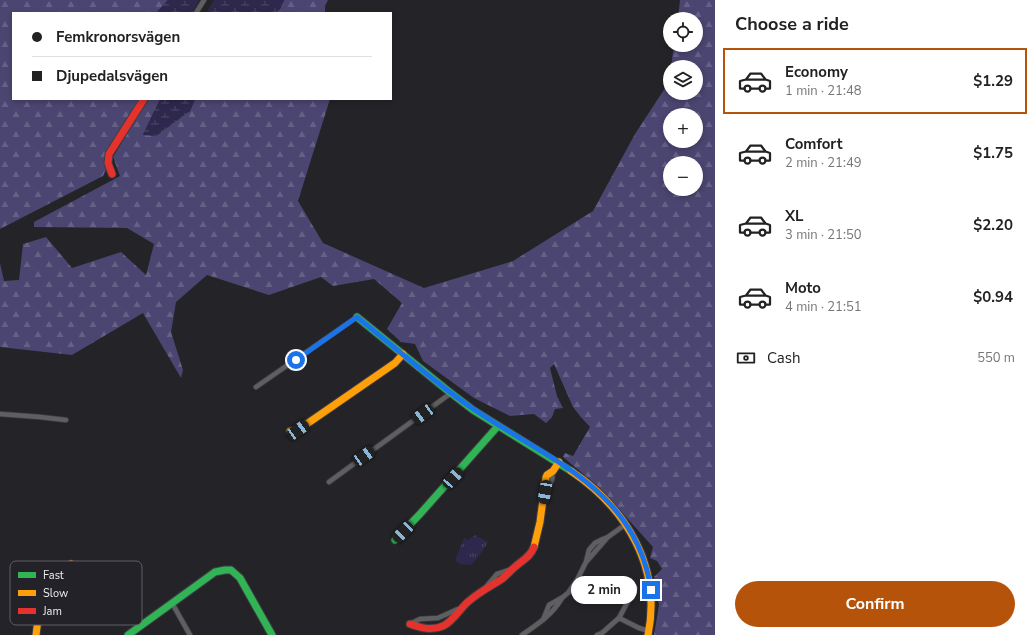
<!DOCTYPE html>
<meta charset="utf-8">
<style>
:root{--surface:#fff;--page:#f6f6f6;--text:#222;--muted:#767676;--line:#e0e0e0;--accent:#b45309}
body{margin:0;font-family:"Nunito Sans",sans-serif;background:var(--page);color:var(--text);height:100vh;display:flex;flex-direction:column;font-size:15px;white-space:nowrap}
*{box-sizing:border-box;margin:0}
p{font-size:13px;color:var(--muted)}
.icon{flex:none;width:22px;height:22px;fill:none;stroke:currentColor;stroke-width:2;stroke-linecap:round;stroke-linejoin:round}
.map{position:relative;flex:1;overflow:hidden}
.panel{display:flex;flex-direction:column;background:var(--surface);width:320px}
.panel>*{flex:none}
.guide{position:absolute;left:12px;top:12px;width:380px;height:88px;border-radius:0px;box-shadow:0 2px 6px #0003;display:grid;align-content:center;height:88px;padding:0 20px;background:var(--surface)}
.buttons{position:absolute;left:663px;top:12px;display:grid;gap:8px}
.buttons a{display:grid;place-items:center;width:40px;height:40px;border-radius:50%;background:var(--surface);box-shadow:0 2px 6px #0003;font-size:20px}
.end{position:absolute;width:18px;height:18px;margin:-9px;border:5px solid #1a73e8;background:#fff;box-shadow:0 0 0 2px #fff}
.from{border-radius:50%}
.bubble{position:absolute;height:28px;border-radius:14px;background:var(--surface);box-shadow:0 2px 6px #0003;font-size:13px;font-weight:700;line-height:28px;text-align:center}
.car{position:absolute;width:12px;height:24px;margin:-12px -6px;border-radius:5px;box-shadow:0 0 3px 1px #0007;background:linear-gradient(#222 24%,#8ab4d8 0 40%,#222 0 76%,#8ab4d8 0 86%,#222 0)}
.guide b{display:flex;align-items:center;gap:14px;height:38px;font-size:15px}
.guide b+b{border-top:1px solid var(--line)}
.guide i{width:10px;height:10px;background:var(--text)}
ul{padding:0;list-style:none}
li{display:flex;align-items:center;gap:12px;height:66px;margin:0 8px 6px;padding:0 12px;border:2px solid transparent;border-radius:0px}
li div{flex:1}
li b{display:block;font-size:15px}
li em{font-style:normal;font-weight:700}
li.active{border-color:var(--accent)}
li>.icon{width:36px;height:36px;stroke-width:1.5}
h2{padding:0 20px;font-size:18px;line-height:48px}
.pay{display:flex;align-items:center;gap:10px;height:44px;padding:0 20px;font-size:15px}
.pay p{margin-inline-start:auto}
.button{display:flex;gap:8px;margin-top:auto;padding:8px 20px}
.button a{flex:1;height:46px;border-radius:24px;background:var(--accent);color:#fff;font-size:16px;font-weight:700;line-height:46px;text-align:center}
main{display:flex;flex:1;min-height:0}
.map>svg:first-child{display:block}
.grass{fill:url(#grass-tufts)}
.forest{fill:url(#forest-firs);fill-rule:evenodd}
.wetland{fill:url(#wetland-marsh)}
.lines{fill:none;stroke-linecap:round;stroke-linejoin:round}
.street-casing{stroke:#3e3d41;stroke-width:6}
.fast-casing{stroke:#3e3d41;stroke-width:9}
.slow-casing{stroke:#3e3d41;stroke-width:9}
.jam-casing{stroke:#3e3d41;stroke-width:9}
.street{stroke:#5f5e61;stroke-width:4.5}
.fast{stroke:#30b455;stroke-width:7}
.slow{stroke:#ff9f0a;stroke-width:7}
.jam{stroke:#e5322d;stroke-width:7}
.route{stroke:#1a73e8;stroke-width:5}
.key{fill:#232228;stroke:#605f64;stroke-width:1}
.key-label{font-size:11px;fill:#edecf0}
</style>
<main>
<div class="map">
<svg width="715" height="635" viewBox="0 0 715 635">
<defs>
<pattern id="grass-tufts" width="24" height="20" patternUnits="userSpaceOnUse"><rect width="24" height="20" fill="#2e284c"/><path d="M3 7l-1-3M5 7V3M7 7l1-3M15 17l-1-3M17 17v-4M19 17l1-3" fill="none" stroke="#4d4766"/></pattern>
<pattern id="forest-firs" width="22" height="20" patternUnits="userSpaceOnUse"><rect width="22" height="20" fill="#4b4571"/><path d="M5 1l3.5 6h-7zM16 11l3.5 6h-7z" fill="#656086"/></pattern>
<pattern id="wetland-marsh" width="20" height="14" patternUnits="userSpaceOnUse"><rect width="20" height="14" fill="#2e284c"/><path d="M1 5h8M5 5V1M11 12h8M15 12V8" fill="none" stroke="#4d4766"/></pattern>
</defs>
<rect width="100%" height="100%" fill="#242327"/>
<polygon class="grass" points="475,535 488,542 480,555 471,565 462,564 455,561 459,550 464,538 468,540"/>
<g class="forest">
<polygon points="0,0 168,0 156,13 13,13 13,99 140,99 106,163 106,170 103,176 0,229"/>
<polygon points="284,0 328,0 325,6 325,13 275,13 280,9"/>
<path d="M680 0H715V635H654L659 605 654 577 662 569 657 561 650 558 653 547 599 487 563 457 565 453 573 456 590 427 580 416 573 407 554 364 550 368 557 396 563 408 555 409 552 417 546 423 534 414 510 416 474 398 423 361 415 344 401 342 387 329 402 303 374 279 333 286 321 277 269 295 207 275 176 302 171 332 183 370 181 378 143 313 72 355 0 347V263L4 281 19 280 23 244 46 237 72 268 121 252 146 275 154 244 127 228 34 227V222L120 176 113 157 148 99H160L143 135 190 111 195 99H330L298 201 323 243 424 288 513 261 593 211 635 134 669 82 670 72V93H696V67H671L674 45H696V19H678ZM670 115H696V141H670ZM670 163H696V189H670Z"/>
</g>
<g class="wetland">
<polygon points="168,0 199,0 192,13 156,13"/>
<polygon points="214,0 284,0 280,9 275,13 206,13"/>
<polygon points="160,99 195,99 190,111 156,136 143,135"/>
</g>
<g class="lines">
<defs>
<g id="street">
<polyline points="196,13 204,0"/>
<polyline points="256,387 357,317"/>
<polyline points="0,414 40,417 66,420"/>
<polyline points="329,482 451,393"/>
<path d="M546 491C549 485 554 480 552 473"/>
<polyline points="587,561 607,538"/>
<polyline points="486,587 497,574 512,569"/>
<polyline points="172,603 190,635"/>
<polyline points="619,618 639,628 649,631"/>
<polyline points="543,620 549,605 563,597 568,593 577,580 586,562 589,550 595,543 603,539 608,537 626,524"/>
<polyline points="410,624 420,619 438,618 458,609"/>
<path d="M522 635C538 624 552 615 562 598"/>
<polyline points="597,635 602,633 619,618 635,588"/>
</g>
<g id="fast">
<polyline points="357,317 447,390 473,410 571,471"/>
<polyline points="395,540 420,514 498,426"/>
<polyline points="128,635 215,572 225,570 231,570 240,578 272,635"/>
</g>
<g id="slow">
<polyline points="290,431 298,430 395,363 403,354"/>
<path d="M571 471C626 508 662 567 648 635"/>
<polyline points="534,547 540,522 546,477 547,475 553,471 559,462"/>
<polyline points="36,635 42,589 71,564"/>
</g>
<g id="jam">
<polyline points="112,174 108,163 109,154 144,99"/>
<path d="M410 624C421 628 432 631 443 626 454 621 460 608 469 601 479 592 491 586 502 579 507 575 511 570 516 566 523 560 531 556 534 547"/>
</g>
</defs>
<use href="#street" class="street-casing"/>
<use href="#fast" class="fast-casing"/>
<use href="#slow" class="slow-casing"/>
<use href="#jam" class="jam-casing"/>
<use href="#street" class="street"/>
<use href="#fast" class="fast"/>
<use href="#slow" class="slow"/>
<use href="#jam" class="jam"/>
</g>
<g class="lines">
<path class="route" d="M296 360 357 317C379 335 401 353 423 371 438 383 453 395 469 406 544 458 636 487 651 590"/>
</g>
<rect x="10" y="561" width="132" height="64" rx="6" class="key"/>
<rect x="18" y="572" width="18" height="6" fill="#30b455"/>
<rect x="18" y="590" width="18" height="6" fill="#ff9f0a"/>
<rect x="18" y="608" width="18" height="6" fill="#e5322d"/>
<g class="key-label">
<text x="43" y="579">Fast</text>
<text x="43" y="597">Slow</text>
<text x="43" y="615">Jam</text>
</g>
</svg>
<div class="buttons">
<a><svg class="icon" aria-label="locate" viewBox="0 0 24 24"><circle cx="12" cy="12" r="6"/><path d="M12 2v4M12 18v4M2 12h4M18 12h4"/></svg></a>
<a><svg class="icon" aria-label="layers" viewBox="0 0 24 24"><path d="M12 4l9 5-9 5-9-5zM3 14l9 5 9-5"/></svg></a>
<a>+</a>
<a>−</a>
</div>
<i class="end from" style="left:296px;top:360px"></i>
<i class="end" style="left:651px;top:590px"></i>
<div class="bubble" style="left:571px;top:576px;width:66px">2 min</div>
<i class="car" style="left:423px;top:414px;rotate:234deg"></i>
<i class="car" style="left:298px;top:430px;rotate:55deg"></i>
<i class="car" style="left:364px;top:456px;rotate:55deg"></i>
<i class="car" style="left:453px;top:478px;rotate:42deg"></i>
<i class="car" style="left:545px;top:492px;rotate:190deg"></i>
<i class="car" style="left:403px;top:532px;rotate:225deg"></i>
<div class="guide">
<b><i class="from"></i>Femkronorsvägen</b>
<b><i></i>Djupedalsvägen</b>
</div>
</div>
<section class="panel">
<h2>Choose a ride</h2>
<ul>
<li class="active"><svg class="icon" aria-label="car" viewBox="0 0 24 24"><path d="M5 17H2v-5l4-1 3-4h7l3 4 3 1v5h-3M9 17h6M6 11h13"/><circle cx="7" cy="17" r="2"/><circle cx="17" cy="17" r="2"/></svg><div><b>Economy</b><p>1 min · 21:48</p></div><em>$1.29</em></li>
<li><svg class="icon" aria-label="car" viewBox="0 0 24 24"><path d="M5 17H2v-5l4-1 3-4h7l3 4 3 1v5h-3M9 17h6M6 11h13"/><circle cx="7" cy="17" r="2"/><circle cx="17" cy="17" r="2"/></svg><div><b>Comfort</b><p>2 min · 21:49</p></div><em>$1.75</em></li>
<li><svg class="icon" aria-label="car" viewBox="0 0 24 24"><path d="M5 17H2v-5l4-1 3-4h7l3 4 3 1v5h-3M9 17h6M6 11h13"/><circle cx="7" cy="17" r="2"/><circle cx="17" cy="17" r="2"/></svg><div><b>XL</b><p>3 min · 21:50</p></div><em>$2.20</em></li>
<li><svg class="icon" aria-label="car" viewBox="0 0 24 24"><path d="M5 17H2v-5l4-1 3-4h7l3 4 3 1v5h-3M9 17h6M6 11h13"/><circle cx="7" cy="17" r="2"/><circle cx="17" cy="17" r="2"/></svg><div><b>Moto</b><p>4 min · 21:51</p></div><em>$0.94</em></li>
</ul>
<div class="pay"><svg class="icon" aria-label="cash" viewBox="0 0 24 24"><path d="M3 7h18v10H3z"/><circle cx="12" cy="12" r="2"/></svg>Cash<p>550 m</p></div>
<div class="button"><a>Confirm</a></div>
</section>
</main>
